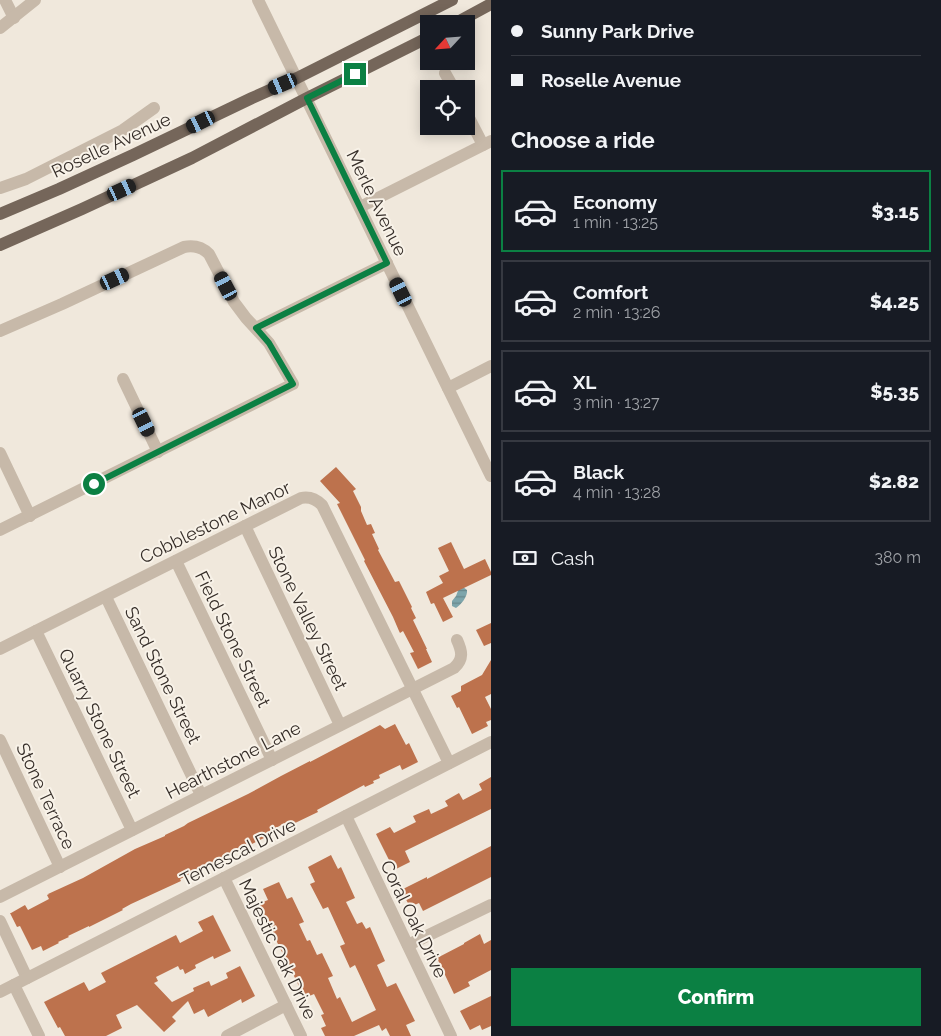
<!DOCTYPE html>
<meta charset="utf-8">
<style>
:root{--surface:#171b24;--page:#20242c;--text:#f1f3f6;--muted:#9ea1a6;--line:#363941;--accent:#0b8043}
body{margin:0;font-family:Raleway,sans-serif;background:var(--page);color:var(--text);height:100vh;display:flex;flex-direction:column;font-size:19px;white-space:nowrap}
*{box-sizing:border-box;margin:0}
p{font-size:16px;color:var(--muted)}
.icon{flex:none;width:28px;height:28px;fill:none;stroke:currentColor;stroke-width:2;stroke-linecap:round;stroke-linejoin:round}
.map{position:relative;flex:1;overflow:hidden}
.details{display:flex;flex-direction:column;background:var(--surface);width:450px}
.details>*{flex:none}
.top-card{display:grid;align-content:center;height:110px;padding:0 20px;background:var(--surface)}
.needle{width:32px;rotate:244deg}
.controls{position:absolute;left:420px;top:15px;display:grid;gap:10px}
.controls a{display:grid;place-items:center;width:55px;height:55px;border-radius:0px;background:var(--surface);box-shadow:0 2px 12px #0003;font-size:25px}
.end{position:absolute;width:22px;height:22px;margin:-11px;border:6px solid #0b8043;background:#fff;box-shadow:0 0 0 2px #fff}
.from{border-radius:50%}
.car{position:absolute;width:15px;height:30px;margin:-15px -8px;border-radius:6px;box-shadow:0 0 4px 1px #0007;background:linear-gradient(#222 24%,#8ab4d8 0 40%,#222 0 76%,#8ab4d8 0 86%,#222 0)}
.top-card b{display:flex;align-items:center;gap:18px;height:48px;font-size:19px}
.top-card b+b{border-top:1px solid var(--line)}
.top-card i{width:12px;height:12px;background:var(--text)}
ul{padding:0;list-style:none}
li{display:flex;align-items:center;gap:15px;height:82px;margin:0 10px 8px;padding:0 10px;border:2px solid var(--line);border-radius:0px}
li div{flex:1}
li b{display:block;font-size:19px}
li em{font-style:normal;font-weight:800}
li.selected{border-color:var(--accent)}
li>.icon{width:45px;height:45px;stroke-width:1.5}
h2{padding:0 20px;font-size:22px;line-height:60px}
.pay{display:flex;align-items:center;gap:12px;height:55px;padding:0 20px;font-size:19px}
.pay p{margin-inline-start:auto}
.cta{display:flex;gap:10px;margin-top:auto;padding:10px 20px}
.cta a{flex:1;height:58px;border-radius:0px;background:var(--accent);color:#fff;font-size:20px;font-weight:800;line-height:58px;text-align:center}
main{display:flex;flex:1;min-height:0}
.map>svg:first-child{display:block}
.water{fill:url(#water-rules)}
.building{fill:#bd724d}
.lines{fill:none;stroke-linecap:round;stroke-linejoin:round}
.minor{stroke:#c7b9a9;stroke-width:12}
.major{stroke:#75665a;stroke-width:12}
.route{stroke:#0b8043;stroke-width:6}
.labels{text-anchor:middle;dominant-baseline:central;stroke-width:4;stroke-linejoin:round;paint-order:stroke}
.street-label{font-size:18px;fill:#352d28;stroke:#f8f2e8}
</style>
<main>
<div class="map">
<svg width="491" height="1036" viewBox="0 0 491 1036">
<defs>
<pattern id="water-rules" width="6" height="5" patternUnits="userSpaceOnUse" patternTransform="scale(1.25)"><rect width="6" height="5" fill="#7da5ab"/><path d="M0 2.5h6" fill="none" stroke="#67878b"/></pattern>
</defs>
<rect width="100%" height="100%" fill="#f0e8dc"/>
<path class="water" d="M463 587 467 590C468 596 461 605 456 608L452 606V601L456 596 459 588Z"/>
<g class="building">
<polygon points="336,467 356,489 353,491 361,507 361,511 367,525 371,524 375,533 372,534 379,549 378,550 395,582 399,581 412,607 411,608 416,618 413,620 427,649 426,649 432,662 418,669 410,653 414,652 403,631 400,633 399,631 393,617 364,561 365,560 337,504 340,503 320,481"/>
<polygon points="451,542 464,569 485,559 491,572 491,575 443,598 453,617 443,622 434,603 431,604 426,592 443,583 439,576 449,571 438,548"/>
<polygon points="491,623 491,643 484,646 476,630"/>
<polygon points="491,660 491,694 485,697 491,709 491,720 486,722 488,726 472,734 459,707 457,708 451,696 461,691 461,686 482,675"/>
<polygon points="395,724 406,745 409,743 418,762 402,770 400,765 379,775 380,778 373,781 374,783 365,787 364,785 317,810 318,812 293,824 292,822 290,823 289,821 268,832 270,835 262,839 180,879 181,881 131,904 122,909 123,910 89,927 89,926 68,936 69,937 58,942 59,943 43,951 41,946 32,950 20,926 17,927 10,913 11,913 25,905 28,910 49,899 47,895 49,894 48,894 83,878 135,849 165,836 165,835 184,826 188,823 248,794 281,776 310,761 310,762 365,733 380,725 385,729"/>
<polygon points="491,777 491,809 405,851 410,862 394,870 376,834 390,827 394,833 416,822 413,816 429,809 431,814 448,806 445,801 459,793 463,800 482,790 479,784"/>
<polygon points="491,846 491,877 423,911 419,903 410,907 401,890 427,877 427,879"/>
<polygon points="331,855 338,869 341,867 355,898 346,902 357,924 362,922 366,929 370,927 385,961 377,965 387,987 396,983 415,1021 406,1025 411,1036 390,1036 386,1028 382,1031 379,1025 354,1036 325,1036 321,1028 326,1026 321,1015 324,1014 314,994 305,998 258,904 268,900 263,889 279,882 287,899 292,897 304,922 299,924 307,941 310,940 317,955 322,953 333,976 328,978 337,999 340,997 352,1022 376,1010 355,965 350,968 340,946 345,944 328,907 323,909 310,884 315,882 308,867"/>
<polygon points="213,915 231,951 214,959 213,956 195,965 196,968 185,974 183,969 180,970 178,966 156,977 158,981 154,983 172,1002 194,991 193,988 209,981 211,986 228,978 226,973 240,966 255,996 242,1003 241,999 208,1017 204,1009 194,1014 188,1001 172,1017 176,1021 164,1032 137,1005 116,1015 122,1028 106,1036 65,1036 60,1027 58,1028 44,1002 84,982 89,991 106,982 101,973 176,935 180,943 203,931 198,922"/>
<polygon points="480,934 484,944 491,940 491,970 468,982 470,986 454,994 437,958 464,944 464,943"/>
<polygon points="491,996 491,1026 482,1030 480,1025 470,1030 460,1011"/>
</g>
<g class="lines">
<g class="minor">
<polyline points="5,0 14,18"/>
<polyline points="258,0 491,476"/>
<polyline points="0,28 35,0"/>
<polyline points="445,73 454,89"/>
<polyline points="466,112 483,145"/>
<polyline points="0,188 26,179 123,130 154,108"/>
<polyline points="360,207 491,141"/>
<polyline points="256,328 387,263"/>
<path d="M0 331 62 304 184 247C194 245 202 247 209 254L234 302 246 318 269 343 293 384 0 530"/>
<polyline points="123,379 158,452"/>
<polyline points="448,388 491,366"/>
<polyline points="0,453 30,516"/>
<polyline points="245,526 340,725"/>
<polyline points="176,561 272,760"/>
<polyline points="106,597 201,795"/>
<polyline points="36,631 132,830"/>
<path d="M0 649 301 498C310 496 316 499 322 505L449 763"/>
<polyline points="0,740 60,867"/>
<polyline points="346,816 451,1036"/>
<polyline points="224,878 301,1036"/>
<path d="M0 897 454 668C464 659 462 651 457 640"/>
<polyline points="0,921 27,978"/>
<polyline points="408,945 491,905"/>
<polyline points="14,985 39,1036"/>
<polyline points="0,992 491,742"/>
<polyline points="227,1036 286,1005"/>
</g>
<g class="major">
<polyline points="454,24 491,4"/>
<polyline points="0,214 59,189 133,155 252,98 297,78 452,0"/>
<polyline points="0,245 82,209 192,158 307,98 429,37"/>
</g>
</g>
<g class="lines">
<polyline class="route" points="94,484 293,384 269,343 256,328 387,263 307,98 355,74"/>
</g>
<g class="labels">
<g class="street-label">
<text transform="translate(111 145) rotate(-25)">Roselle Avenue</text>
<text transform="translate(377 203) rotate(64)">Merle Avenue</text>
<text transform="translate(215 522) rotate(-26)">Cobblestone Manor</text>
<text transform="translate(308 618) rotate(64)">Stone Valley Street</text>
<text transform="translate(233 639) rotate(64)">Field Stone Street</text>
<text transform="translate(163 675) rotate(64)">Sand Stone Street</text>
<text transform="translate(100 723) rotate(64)">Quarry Stone Street</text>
<text transform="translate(233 760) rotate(-27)">Hearthstone Lane</text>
<text transform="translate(46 796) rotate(65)">Stone Terrace</text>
<text transform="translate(238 852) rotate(-27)">Temescal Drive</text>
<text transform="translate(414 919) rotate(64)">Coral Oak Drive</text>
<text transform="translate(278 949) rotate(64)">Majestic Oak Drive</text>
</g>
</g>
</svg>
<div class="controls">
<a><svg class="needle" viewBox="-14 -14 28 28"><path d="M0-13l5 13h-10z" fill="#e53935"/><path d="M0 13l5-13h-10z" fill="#9ea1a6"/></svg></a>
<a><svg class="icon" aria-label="locate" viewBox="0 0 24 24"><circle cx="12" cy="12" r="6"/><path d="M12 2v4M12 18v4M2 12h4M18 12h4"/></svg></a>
</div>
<i class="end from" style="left:94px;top:484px"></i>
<i class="end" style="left:355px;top:74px"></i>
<i class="car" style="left:283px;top:84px;rotate:247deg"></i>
<i class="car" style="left:201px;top:122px;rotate:244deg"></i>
<i class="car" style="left:122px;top:190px;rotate:65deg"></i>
<i class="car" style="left:115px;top:279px;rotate:65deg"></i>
<i class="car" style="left:226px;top:286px;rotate:332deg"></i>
<i class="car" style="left:401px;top:292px;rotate:334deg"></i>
<i class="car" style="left:144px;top:422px;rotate:154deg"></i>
</div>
<section class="details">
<div class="top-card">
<b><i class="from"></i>Sunny Park Drive</b>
<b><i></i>Roselle Avenue</b>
</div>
<h2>Choose a ride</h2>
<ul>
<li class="selected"><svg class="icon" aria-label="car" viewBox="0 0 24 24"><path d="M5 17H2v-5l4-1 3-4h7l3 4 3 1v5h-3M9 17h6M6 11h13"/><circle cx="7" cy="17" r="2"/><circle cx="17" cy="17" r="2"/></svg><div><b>Economy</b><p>1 min · 13:25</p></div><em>$3.15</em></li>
<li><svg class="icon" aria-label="car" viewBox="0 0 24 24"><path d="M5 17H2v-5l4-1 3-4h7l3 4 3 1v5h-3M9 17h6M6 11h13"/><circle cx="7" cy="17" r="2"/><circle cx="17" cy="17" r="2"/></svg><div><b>Comfort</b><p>2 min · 13:26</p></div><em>$4.25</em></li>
<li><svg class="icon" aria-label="car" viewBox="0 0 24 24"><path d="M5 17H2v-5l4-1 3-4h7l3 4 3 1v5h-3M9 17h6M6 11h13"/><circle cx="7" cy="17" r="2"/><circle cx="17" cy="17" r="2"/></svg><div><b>XL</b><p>3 min · 13:27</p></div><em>$5.35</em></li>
<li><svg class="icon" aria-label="car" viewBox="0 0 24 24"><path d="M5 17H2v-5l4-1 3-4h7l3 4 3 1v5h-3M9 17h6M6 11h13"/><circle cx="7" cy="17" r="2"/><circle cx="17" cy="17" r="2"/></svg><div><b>Black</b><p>4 min · 13:28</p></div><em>$2.82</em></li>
</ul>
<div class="pay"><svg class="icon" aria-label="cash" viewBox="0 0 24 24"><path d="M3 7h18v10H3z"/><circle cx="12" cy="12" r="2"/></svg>Cash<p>380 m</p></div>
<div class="cta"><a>Confirm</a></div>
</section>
</main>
